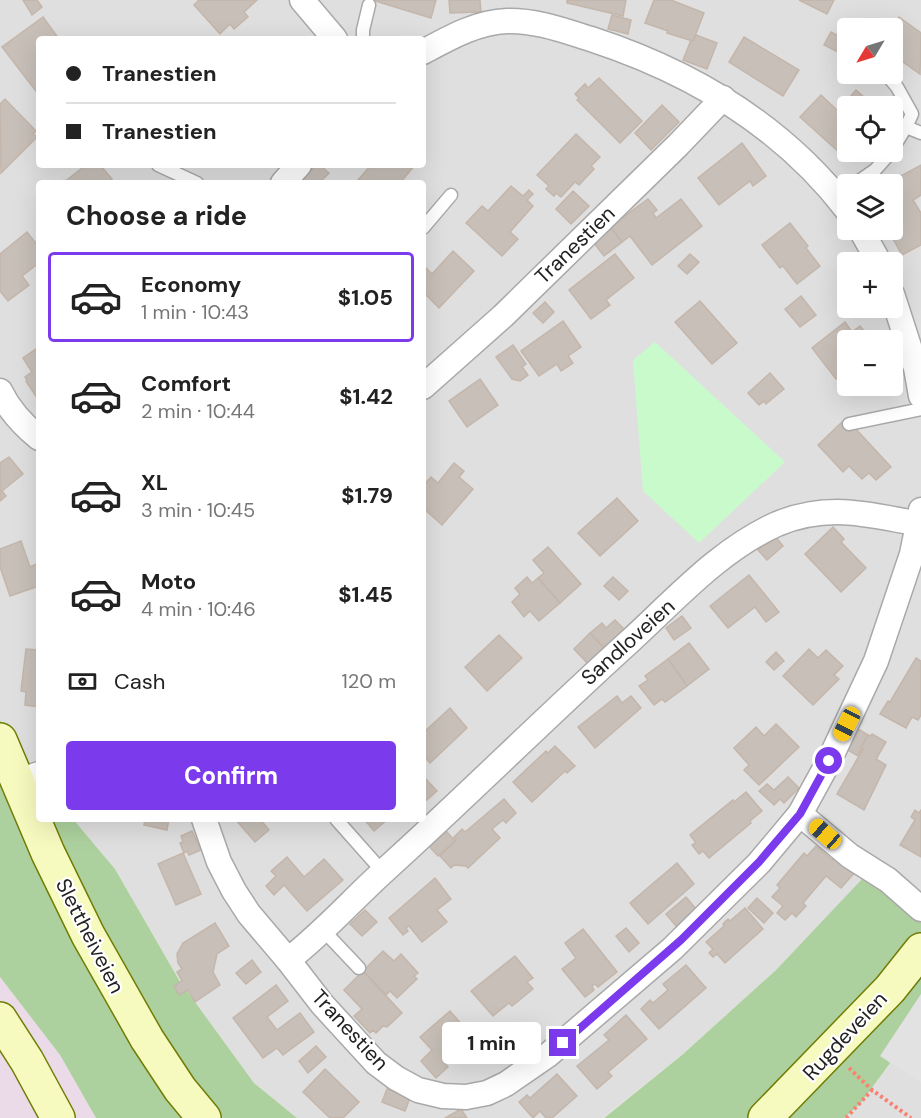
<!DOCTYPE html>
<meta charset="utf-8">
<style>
:root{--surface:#fff;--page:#f2f2f2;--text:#222;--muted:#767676;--line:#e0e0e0;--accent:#7c3aed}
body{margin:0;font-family:"DM Sans",sans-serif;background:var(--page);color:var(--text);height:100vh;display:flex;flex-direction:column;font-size:22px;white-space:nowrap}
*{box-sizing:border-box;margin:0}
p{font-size:20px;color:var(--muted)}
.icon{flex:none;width:33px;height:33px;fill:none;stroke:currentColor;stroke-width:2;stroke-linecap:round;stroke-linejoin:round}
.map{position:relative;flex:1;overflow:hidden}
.details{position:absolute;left:36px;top:180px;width:390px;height:642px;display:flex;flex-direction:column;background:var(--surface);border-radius:6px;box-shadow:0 6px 24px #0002}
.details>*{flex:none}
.hud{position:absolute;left:36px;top:36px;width:390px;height:132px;border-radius:6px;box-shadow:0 6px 24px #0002;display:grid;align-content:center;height:132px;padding:0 30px;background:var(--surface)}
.needle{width:39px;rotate:232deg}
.controls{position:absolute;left:837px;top:18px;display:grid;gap:12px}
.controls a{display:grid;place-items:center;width:66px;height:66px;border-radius:6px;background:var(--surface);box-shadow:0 6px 24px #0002;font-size:30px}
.end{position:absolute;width:27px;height:27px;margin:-14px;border:8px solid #7c3aed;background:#fff;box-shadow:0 0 0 3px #fff}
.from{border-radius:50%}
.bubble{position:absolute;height:42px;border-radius:6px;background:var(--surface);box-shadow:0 6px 24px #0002;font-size:20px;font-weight:700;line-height:42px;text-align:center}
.car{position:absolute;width:18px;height:36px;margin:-18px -9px;border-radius:8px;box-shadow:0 0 4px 2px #0007;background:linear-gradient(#f5c518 24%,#345 0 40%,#f5c518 0 76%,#345 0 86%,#f5c518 0)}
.hud b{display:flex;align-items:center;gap:21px;height:57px;font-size:22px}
.hud b+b{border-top:2px solid var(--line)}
.hud i{width:15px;height:15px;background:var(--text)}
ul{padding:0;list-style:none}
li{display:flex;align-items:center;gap:18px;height:90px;margin:0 12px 9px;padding:0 18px;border:3px solid transparent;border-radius:6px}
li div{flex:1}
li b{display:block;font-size:22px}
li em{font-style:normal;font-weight:700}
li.active{border-color:var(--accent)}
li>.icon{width:54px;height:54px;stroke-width:1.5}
h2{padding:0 30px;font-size:27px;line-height:72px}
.pay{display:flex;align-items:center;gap:15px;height:66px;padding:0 30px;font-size:22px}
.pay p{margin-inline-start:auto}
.action{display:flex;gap:12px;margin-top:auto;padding:12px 30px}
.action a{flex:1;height:69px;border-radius:6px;background:var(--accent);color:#fff;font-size:24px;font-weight:700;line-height:69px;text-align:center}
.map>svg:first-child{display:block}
.residential{fill:#e0dfdf;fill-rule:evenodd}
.industrial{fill:#ebdbe8}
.forest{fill:#add19e}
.park{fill:#c8facc}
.parking{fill:#e2e2e2}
.building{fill:#c7bfb8;stroke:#c4b6ab;stroke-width:1.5}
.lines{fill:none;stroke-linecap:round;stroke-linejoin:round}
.lane-casing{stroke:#a9a9a9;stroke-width:15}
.street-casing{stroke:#a9a9a9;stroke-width:27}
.secondary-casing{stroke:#707d05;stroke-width:36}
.path{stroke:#fa8072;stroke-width:4;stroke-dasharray:3 3;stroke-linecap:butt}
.lane{stroke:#fff;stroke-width:12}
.street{stroke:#fff;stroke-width:24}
.secondary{stroke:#f7fabf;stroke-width:33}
.route{stroke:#7c3aed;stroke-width:8}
.labels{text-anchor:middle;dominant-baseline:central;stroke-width:4.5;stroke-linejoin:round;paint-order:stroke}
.street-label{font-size:21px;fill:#222;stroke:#fff}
</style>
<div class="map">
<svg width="921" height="1118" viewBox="0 0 921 1118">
<rect width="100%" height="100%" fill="#f2efe9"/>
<g class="residential">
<path d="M0 0H921V914L915 919 864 878 776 970 682 1055 603 1118H297L254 1083 179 980 115 869 73 819H423V183H39V779L29 767 0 720ZM848 28H892V74H848ZM39 39H423V165H39ZM848 106H892V152H848ZM848 184H892V230H848ZM848 262H892V308H848ZM848 340H892V386H848Z"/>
<polygon points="921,1021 921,1118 844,1118 860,1104"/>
</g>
<polygon class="industrial" points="0,977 60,1055 96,1118 0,1118"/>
<g class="forest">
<polygon points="0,720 29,767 39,779 39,819 73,819 115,869 179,980 254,1083 297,1118 96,1118 60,1055 0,977"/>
<polygon points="864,877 914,918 921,914 921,1021 860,1104 844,1118 604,1118 682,1055 776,970"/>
</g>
<polygon class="park" points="655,342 785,462 699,543 643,491 633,360"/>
<polygon class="parking" points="921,994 921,1083 880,1056"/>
<g class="building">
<polygon points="23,0 37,0 42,7 32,15"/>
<polygon points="199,0 257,0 244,12 248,17 234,29 230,24 220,34 194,5"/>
<polygon points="372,0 436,0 431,18"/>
<polygon points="449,0 480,0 481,12 450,13"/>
<polygon points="567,0 626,0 623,16 567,3"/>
<polygon points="654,0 671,0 704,13 693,41 667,33 668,31 645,23"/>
<polygon points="799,0 834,0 827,14"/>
<polygon points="612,15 631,20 628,34 608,29"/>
<polygon points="43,17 59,39 39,39 39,88 36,91 2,47"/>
<polygon points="899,17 921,33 920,74 892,54 892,28 890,28"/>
<polygon points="831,32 848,41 842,54 824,45"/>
<polygon points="696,35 717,43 707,69 683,60 691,40 693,41"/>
<polygon points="744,37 799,70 783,96 729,62"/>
<polygon points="599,78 642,121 620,143 577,100 579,98 575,94 585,84 588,88"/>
<polygon points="856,90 874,106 848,106 848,148 842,155 800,117 821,95 838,111"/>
<polygon points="5,99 36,131 33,134 37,137 1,173 0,104"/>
<polygon points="662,105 679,122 651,150 635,133"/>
<polygon points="576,134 600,157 591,166 594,169 579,185 575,182 561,197 556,193 554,196 546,189 549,186 537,175"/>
<polygon points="742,143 766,176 753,186 750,181 719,205 698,178"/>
<polygon points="86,165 100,165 112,179 107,183 63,183"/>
<polygon points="316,165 320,165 329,173 319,183 309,183 304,178"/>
<polygon points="371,165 415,165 400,183 361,183 358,180"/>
<polygon points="921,165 921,195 913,200 921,213 921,245 902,255 888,230 892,230 892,184 886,184"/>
<polygon points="511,186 523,196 529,190 533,194 527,200 533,206 510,232 518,239 502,256 466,223 482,206 488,211"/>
<polygon points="573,191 589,206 571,224 556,209"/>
<polygon points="648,199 657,210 653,213 656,218 681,199 702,226 652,265 630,236 622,242 610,227"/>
<polygon points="790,223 808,246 806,248 820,266 797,284 783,266 780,268 762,245"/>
<polygon points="611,228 622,242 604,256 593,242"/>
<polygon points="27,232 39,247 39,263 22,276 29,285 8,301 0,291 0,254"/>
<polygon points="453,251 474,271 439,308 423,292 423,270 425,267 432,274"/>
<polygon points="615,254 634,278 606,300 610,305 591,319 569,290"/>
<polygon points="690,254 699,262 687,274 678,266"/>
<polygon points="801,296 816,315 800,327 785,309"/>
<polygon points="700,301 737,343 712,364 675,322"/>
<polygon points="545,302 554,312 543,323 533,313"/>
<polygon points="563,321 581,347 568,356 573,363 561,371 557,364 539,376 521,351"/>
<polygon points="845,322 852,332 860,326 872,340 848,340 848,369 836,379 812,348"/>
<polygon points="513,345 526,364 522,367 528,375 520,381 512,379 496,357"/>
<polygon points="39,347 39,401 26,381 27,380 25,377 32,372 23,358"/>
<polygon points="770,373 784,389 766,404 764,401 759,405 748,393"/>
<polygon points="480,379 498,405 467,427 449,401"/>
<polygon points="842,422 850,431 854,427 891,467 876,480 869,473 862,479 849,466 843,472 818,445"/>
<polygon points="9,457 23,474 2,491 6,496 0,501 0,463"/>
<polygon points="454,463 464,471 459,477 473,489 442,525 423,508 423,486 431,477 438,483"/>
<polygon points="617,498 638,521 600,556 578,533"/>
<polygon points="833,527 844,539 841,542 866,568 841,592 805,554"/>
<polygon points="774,535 783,546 767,560 758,550"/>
<polygon points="21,541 30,567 39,563 39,586 10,596 0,567 0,549"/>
<polygon points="548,547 581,584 560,603 538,578 544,573 533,560"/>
<polygon points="749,575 779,612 766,622 755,607 728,628 710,606"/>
<polygon points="527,577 532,583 538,578 560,603 539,621 530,611 524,617 512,602 520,594 515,588"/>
<polygon points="613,577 628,591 619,600 604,586"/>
<polygon points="682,616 691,628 674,640 666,628"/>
<polygon points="615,620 625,630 609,646 607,644 603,647 590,633 602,623 606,628"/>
<polygon points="590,633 605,649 588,664 574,649"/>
<polygon points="499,635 522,658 487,691 465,667"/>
<polygon points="689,643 709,669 687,686 668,659"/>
<polygon points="26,649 39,650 39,707 25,705 26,692 21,691"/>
<polygon points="809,649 818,658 826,650 843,666 834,675 839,679 813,705 783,676"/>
<polygon points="776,652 784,661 774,670 766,662"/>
<polygon points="916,658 921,661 921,715 918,720 912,717 906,728 880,714 888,701 890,702"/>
<polygon points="668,659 687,686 665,702 662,699 654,705 639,686 648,680 645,676"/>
<polygon points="617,696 622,703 631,696 641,708 595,748 578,727"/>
<polygon points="450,708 467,728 430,763 423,755 423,733"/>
<polygon points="776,724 799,747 759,785 744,770 749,765 734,748 756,727 764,736"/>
<polygon points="858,729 868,735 858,756 846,749"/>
<polygon points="872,734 886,742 876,759 886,765 864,810 837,794 863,749 861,748 868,735 871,736"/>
<polygon points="555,746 575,766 567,773 565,771 532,802 513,782 546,751 548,753"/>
<polygon points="423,776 437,791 423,803"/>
<polygon points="788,777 799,788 784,803 780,799 774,805 759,791 767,784 774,790"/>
<polygon points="746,792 762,811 750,821 751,823 709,858 703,851 699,854 692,845 696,843 690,835 733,800 734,802"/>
<polygon points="504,799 516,813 506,823 503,820 492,829 500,838 468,868 466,866 454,865 451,868 440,856 456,840 454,837 462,829 465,832"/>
<polygon points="915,810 919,813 921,810 921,857 900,845 915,820 911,817"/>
<polygon points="145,819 169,819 167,830 144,825"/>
<polygon points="235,819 260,819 269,830 255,842"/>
<polygon points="364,819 388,819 374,831"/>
<polygon points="192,831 201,850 189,855 187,851 184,853 180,843 183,842 181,836"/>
<polygon points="446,831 455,841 438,856 429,846"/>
<polygon points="816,846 832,860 835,856 855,872 841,888 826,876 803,903 806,906 796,917 792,913 785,920 777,913 783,906 772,897 780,888 777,885 804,853 807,856"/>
<polygon points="183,853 201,894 176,905 158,864"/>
<polygon points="287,857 304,877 324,859 343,880 307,911 284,885 274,895 266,886 276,876 271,871"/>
<polygon points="677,863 694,884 648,924 630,903"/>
<polygon points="435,878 451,899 437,910 447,922 422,942 409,926 406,928 408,931 403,935 389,918"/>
<polygon points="686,897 696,909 676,926 666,914"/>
<polygon points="757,898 773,913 764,923 748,908"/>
<polygon points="745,908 763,929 725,963 717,954 713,957 709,953 713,949 706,942 724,926 723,924 728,919 730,921"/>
<polygon points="365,910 377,922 362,936 350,924"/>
<polygon points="215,923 229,946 217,954 213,972 220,985 195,1002 188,990 179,995 174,986 182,981 177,972 182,969 178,963 177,954 183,943"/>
<polygon points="626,928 639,943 629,952 616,936"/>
<polygon points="583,929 617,972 598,987 595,984 592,986 594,990 585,997 562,969 576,958 565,943"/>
<polygon points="383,951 394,961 401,954 418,973 414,976 417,979 397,998 390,991 386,995 363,971"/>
<polygon points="515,956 533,978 527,982 533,989 512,1006 509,1003 493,1016 471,991"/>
<polygon points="252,960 261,972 246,984 236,973"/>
<polygon points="686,965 706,988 659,1029 641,1009 650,1000 653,1003 668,990 663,984"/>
<polygon points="363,971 402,1013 387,1027 383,1026 376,1033 373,1030 370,1033 354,1016 362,1009 344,990"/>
<polygon points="276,985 288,1001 267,1017 277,1030 300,1013 314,1032 283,1055 277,1048 263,1058 233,1018"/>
<polygon points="450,1011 473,1037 444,1062 448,1067 436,1078 421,1061 432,1050 420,1037"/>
<polygon points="626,1015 647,1039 608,1072 612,1076 597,1089 577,1066 609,1040 604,1035"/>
<polygon points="521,1031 534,1050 515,1064 501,1045"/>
<polygon points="316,1046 326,1057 308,1073 299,1061"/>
<polygon points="325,1069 359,1102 343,1118 330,1118 303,1092"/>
<polygon points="557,1074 577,1096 552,1118 546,1118 540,1111 533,1118 519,1102 527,1095 530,1098"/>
<polygon points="387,1089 410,1098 405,1111 382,1102"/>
<polygon points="461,1109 467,1118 445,1118"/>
</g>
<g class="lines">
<defs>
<g id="lane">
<polyline points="363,39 363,30 369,5"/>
<polyline points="886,74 897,87 912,114 906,127 892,150"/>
<polyline points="906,127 921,133"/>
<polyline points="158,165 197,183"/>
<polyline points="855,184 875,170 891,152"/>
<polyline points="423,228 451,195"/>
<polyline points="849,424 921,409"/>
<polyline points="336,819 383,872"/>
<polyline points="323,930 359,968"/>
</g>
<g id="street">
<polyline points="302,0 335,39"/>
<path d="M423 52C449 38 477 22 507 21 536 20 565 31 591 39 692 72 783 126 848 211"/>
<polyline points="283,183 299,165"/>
<polyline points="861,230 879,262"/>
<polyline points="892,294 916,368 921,396"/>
<polyline points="423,387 503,316 678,145 723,98"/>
<path d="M0 391C9 410 23 425 39 438"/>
<polyline points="18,781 39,774"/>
<polyline points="800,814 850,856 888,880 921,909"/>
<polyline points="204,819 219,862 234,891 249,914 288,960 322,1004 376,1063 396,1078 418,1090 443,1096 466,1097 487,1093 506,1084 548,1055 672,949 759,863 800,814 829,761 876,661 912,554 921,510"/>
<path d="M288 960C323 933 352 900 384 871 467 796 546 717 629 642 675 600 719 550 777 524 827 503 869 514 919 524"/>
</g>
<g id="secondary">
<polyline points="0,740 48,853 88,935 147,1039 180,1089 204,1118"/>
<polyline points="0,1019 27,1061 58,1118"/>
<polyline points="765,1118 890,989 921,950"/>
</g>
</defs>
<use href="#lane" class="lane-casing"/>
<use href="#street" class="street-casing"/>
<use href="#secondary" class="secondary-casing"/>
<g class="path">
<polyline points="849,1068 872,1090 911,1118"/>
<polyline points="846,1118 872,1090"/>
</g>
<use href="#lane" class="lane"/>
<use href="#street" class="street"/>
<use href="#secondary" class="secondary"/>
</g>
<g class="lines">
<polyline class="route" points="563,1043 681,940 759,862 800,814 829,761"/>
</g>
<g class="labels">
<g class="street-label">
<text transform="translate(575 245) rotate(-44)">Tranestien</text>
<text transform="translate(628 642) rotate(-42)">Sandloveien</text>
<text transform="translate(90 936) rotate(63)">Slettheiveien</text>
<text transform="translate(350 1030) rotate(47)">Tranestien</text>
<text transform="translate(845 1036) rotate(-47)">Rugdeveien</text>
</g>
</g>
</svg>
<div class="controls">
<a><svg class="needle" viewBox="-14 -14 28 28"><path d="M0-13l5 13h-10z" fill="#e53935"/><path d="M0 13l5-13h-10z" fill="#767676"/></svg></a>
<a><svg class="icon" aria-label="locate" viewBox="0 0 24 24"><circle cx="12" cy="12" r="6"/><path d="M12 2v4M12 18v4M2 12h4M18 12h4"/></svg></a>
<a><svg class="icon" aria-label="layers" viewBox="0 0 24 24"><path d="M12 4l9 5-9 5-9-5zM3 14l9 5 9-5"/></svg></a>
<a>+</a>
<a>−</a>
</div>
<i class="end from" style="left:829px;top:761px"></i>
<i class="end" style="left:563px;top:1043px"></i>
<div class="bubble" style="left:442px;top:1022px;width:99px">1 min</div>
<i class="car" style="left:847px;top:724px;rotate:207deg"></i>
<i class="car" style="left:825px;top:834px;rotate:311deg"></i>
<div class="hud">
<b><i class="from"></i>Tranestien</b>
<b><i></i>Tranestien</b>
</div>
<section class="details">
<h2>Choose a ride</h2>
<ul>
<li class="active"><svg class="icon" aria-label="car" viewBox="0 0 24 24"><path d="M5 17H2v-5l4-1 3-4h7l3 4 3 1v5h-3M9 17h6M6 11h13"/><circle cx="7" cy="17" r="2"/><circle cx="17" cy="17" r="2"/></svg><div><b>Economy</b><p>1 min · 10:43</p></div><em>$1.05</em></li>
<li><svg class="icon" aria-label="car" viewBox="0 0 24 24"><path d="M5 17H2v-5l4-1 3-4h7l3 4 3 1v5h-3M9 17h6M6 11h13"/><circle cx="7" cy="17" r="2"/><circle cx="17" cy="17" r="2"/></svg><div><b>Comfort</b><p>2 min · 10:44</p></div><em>$1.42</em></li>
<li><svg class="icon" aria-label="car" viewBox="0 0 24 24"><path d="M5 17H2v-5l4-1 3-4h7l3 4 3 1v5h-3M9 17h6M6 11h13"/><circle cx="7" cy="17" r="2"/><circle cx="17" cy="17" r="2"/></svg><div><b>XL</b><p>3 min · 10:45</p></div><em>$1.79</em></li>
<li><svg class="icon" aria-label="car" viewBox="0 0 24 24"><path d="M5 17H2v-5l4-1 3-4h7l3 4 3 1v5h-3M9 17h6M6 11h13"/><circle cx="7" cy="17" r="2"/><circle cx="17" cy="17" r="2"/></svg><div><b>Moto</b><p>4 min · 10:46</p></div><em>$1.45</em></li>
</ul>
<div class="pay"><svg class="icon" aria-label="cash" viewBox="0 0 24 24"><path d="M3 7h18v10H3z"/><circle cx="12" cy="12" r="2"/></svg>Cash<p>120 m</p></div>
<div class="action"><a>Confirm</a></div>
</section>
</div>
